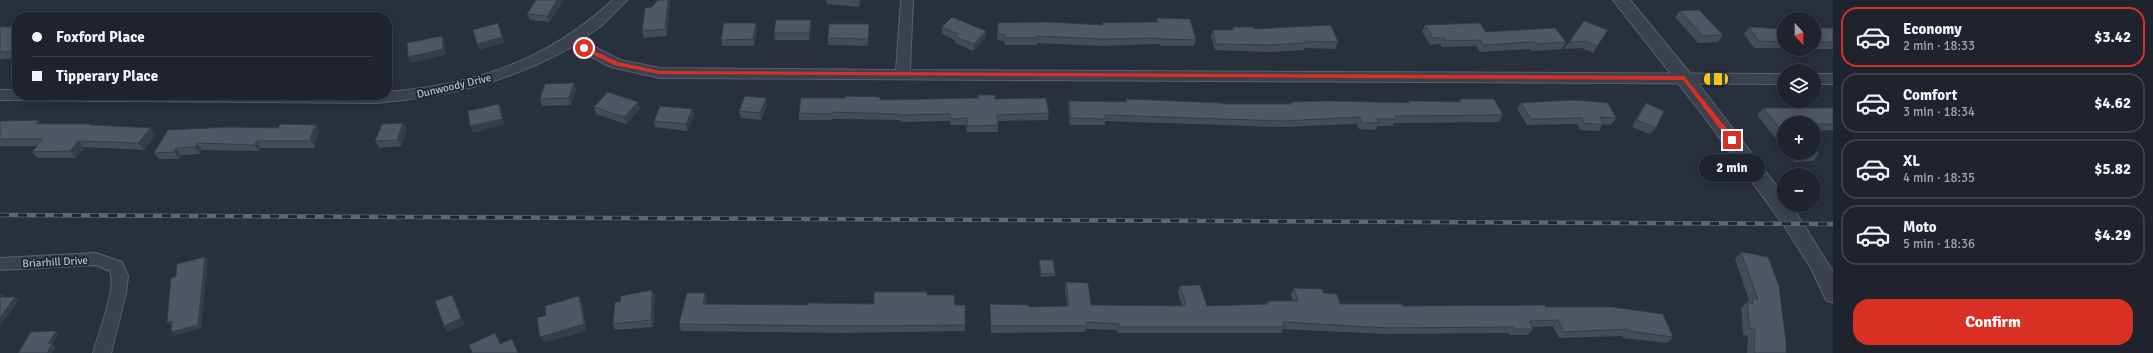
<!DOCTYPE html>
<meta charset="utf-8">
<style>
:root{--surface:#1e232e;--page:#262b36;--text:#f1f3f6;--muted:#a1a4aa;--line:#3c404a;--accent:#d93025}
body{margin:0;font-family:Signika,sans-serif;background:var(--page);color:var(--text);height:100vh;display:flex;flex-direction:column;font-size:15px;white-space:nowrap}
*{box-sizing:border-box;margin:0}
p{font-size:13px;color:var(--muted)}
.icon{flex:none;width:22px;height:22px;fill:none;stroke:currentColor;stroke-width:2;stroke-linecap:round;stroke-linejoin:round}
.map{position:relative;flex:1;overflow:hidden}
.details{display:flex;flex-direction:column;background:var(--surface);width:320px}
.details>*{flex:none}
.top-card{position:absolute;left:12px;top:12px;width:380px;height:88px;border-radius:16px;box-shadow:0 2px 10px #0003,0 0 0 1px var(--line);display:grid;align-content:center;height:88px;padding:0 20px;background:var(--surface)}
.needle{width:26px;rotate:159deg}
.buttons{position:absolute;left:1777px;top:12px;display:grid;gap:8px}
.buttons a{display:grid;place-items:center;width:44px;height:44px;border-radius:50%;background:var(--surface);box-shadow:0 2px 10px #0003,0 0 0 1px var(--line);font-size:20px}
.end{position:absolute;width:18px;height:18px;margin:-9px;border:5px solid #d93025;background:#fff;box-shadow:0 0 0 2px #fff}
.from{border-radius:50%}
.bubble{position:absolute;height:28px;border-radius:14px;background:var(--surface);box-shadow:0 2px 10px #0003,0 0 0 1px var(--line);font-size:13px;font-weight:700;line-height:28px;text-align:center}
.car{position:absolute;width:12px;height:24px;margin:-12px -6px;border-radius:5px;box-shadow:0 0 3px 1px #0007;background:linear-gradient(#f5c518 24%,#345 0 40%,#f5c518 0 76%,#345 0 86%,#f5c518 0)}
.top-card b{display:flex;align-items:center;gap:14px;height:38px;font-size:15px}
.top-card b+b{border-top:1px solid var(--line)}
.top-card i{width:10px;height:10px;background:var(--text)}
ul{padding:7px 0 0;list-style:none}
li{display:flex;align-items:center;gap:12px;height:60px;margin:0 8px 6px;padding:0 12px;border:2px solid var(--line);border-radius:16px}
li div{flex:1}
li b{display:block;font-size:15px}
li em{font-style:normal;font-weight:700}
li.active{border-color:var(--accent)}
li>.icon{width:36px;height:36px;stroke-width:1.5}
.action{display:flex;gap:8px;margin-top:auto;padding:8px 20px}
.action a{flex:1;height:46px;border-radius:16px;background:var(--accent);color:#fff;font-size:16px;font-weight:700;line-height:46px;text-align:center}
main{display:flex;flex:1;min-height:0}
.map>svg:first-child{display:block}
.lines{fill:none;stroke-linecap:round;stroke-linejoin:round}
.minor-casing{stroke:#5a5f6b;stroke-width:2}
.tertiary-casing{stroke:#5a5f6b;stroke-width:2}
.minor{fill:#3c414e;fill-rule:evenodd}
.tertiary{fill:#3c414e;fill-rule:evenodd}
.rail-casing{stroke:#5e6574;stroke-width:4.5}
.rail{stroke:#212633;stroke-width:3;stroke-dasharray:9;stroke-linecap:butt}
.wall{fill:#444b58}
.shaded-wall{fill:#373d47}
.building{fill:#4f5766;stroke:#373d47}
.route{fill:#d93025}
.labels{text-anchor:middle;dominant-baseline:central;stroke-width:4;stroke-linejoin:round;paint-order:stroke}
.street-label{font-size:11px;fill:#b8bdc8;stroke:#212633}
</style>
<main>
<div class="map">
<svg width="1833" height="353" viewBox="0 0 1833 353">
<rect width="100%" height="100%" fill="#282f3d"/>
<g class="lines">
<defs>
<g id="minor">
<path d="M613 0H627L601 26 581 40 620 60 660 68 896 70 901 0H913L910 70 1784 74V84L660 78 611 67 572 47C509 82 448 97 376 103L0 100V90H17V95H387V92C475 85 548 60 613 0Z"/>
<rect x="1814" y="74" width="19" height="10"/>
<path d="M96 253 122 262 128 276 126 293 111 353H93C98 335 117 287 110 271L95 265 0 270V258Z"/>
</g>
<polygon id="tertiary" points="1613,0 1630,0 1698,83 1784,196 1784,205 1790,205 1797,214 1833,272 1833,303 1826,300 1811,268 1783,224 1702,114"/>
</defs>
<use href="#minor" class="minor-casing"/>
<use href="#tertiary" class="tertiary-casing"/>
<use href="#minor" class="minor"/>
<use href="#tertiary" class="tertiary"/>
<defs>
<polyline id="rail" points="0,215 1833,224"/>
</defs>
<use href="#rail" class="rail-casing"/>
<use href="#rail" class="rail"/>
</g>
<g class="wall">
<polygon points="564,0 549,22 530,20 527,14"/>
<polygon points="658,0 670,0 667,36 644,38 642,31 652,7"/>
<polygon points="826,0 861,0 859,7 827,4"/>
<polygon points="1680,11 1723,35 1718,42 1698,43 1675,17"/>
<polygon points="1157,18 1196,40 1194,46 1160,46 1159,44 1101,46 1037,43 1037,45 1005,45 1004,41 997,40 998,23 1102,25 1102,23 1156,22"/>
<polygon points="811,20 811,27 809,40 775,40 774,33"/>
<polygon points="756,23 757,29 754,46 722,46 721,40"/>
<polygon points="869,24 869,31 868,46 828,45 828,38"/>
<polygon points="1425,25 1486,32 1566,42 1562,49 1532,51 1530,49 1480,52 1476,46 1442,47 1440,44 1430,45 1422,32"/>
<rect x="0" y="27" width="17" height="32"/>
<polygon points="942,27 986,31 985,38 973,51 955,43 955,40 942,34"/>
<polygon points="1233,27 1254,29 1338,42 1335,49 1304,48 1304,50 1268,52 1215,50 1211,36 1213,30 1232,30"/>
<polygon points="1749,27 1784,29 1784,48 1754,48 1744,34"/>
<rect x="1814" y="28" width="19" height="21"/>
<polygon points="1608,30 1593,53 1582,48 1564,49 1569,42"/>
<polygon points="574,83 576,90 571,105 542,106 540,99"/>
<polygon points="978,95 1049,113 1048,120 998,121 998,132 967,132 966,125 951,125 950,121 900,122 900,120 832,119 832,120 799,120 799,113 880,100 978,98"/>
<polygon points="766,98 767,105 761,120 741,118 739,111"/>
<polygon points="1126,99 1222,104 1290,104 1291,102 1408,103 1409,101 1459,102 1460,99 1503,115 1499,122 1394,123 1393,126 1377,126 1376,130 1359,129 1357,124 1280,127 1105,121 1105,125 1070,125 1068,108 1069,101 1126,102"/>
<polygon points="1521,103 1616,118 1611,125 1603,124 1599,131 1580,130 1577,124 1527,125 1517,109"/>
<polygon points="1646,103 1656,128 1650,134 1632,127 1641,110"/>
<polygon points="594,107 640,109 626,124 596,114"/>
<polygon points="1763,108 1833,108 1833,130 1814,131 1814,123 1784,123 1784,151 1777,143 1778,141 1757,115"/>
<polygon points="692,109 694,115 687,131 655,127 654,121"/>
<polygon points="0,121 42,124 92,125 151,128 156,134 144,150 84,147 76,158 38,158 32,152 37,146 0,146"/>
<polygon points="316,125 320,131 315,142 315,148 261,148 259,151 202,150 200,154 181,155 179,159 159,159 154,153 168,130 278,128"/>
<polygon points="407,129 401,146 379,148 375,141"/>
<polygon points="1786,153 1814,153 1819,154 1813,161 1794,162"/>
<polygon points="1741,252 1786,353 1747,353 1748,336 1743,335 1741,308 1749,300 1735,259"/>
<polygon points="1039,260 1055,273 1055,276 1041,277 1039,264"/>
<polygon points="1066,282 1091,305 1182,306 1178,292 1180,286 1207,306 1266,304 1268,301 1293,301 1291,294 1294,288 1323,293 1340,304 1403,306 1546,307 1673,337 1667,343 1623,338 1622,336 1559,338 1553,326 1532,327 1533,329 1528,335 1510,335 1509,333 1384,334 1283,329 1281,333 1118,333 1117,330 1086,329 1085,332 991,333 990,311 990,304 1029,307 1067,306 1065,289"/>
<polygon points="652,290 655,296 653,327 615,330 613,324 620,302"/>
<polygon points="927,295 955,305 965,325 965,331 843,333 681,331 679,324 707,299 706,304 808,305 874,304"/>
</g>
<g class="shaded-wall">
<polygon points="557,0 564,0 549,22 547,16"/>
<polygon points="668,0 670,0 667,36 665,29"/>
<polygon points="859,0 861,0 859,7"/>
<polygon points="811,20 811,27 809,40 809,33"/>
<polygon points="498,23 505,43 479,50 477,44"/>
<polygon points="756,23 757,29 754,46 753,39"/>
<polygon points="869,24 869,31 868,46 868,39"/>
<polygon points="986,31 985,38 973,51 974,44"/>
<polygon points="442,36 445,42 446,55 411,63 408,57"/>
<polygon points="574,83 576,90 571,105 569,98"/>
<polygon points="766,98 767,105 761,120 760,113"/>
<polygon points="638,102 640,109 626,124 624,117"/>
<polygon points="499,104 502,111 504,125 473,133 470,126"/>
<polygon points="692,109 694,115 687,131 686,124"/>
<polygon points="39,120 45,127 36,124"/>
<polygon points="403,123 407,129 401,146 397,140"/>
<polygon points="316,125 320,131 315,142 315,148 311,141 311,135"/>
<polygon points="151,128 156,134 144,150 138,143"/>
<polygon points="78,141 84,147 76,158 70,151"/>
<polygon points="257,141 261,148 259,151 254,145"/>
<polygon points="197,143 202,150 200,154 195,147"/>
<polygon points="176,148 181,155 179,159 174,152"/>
<polygon points="205,257 208,260 201,328 174,336 171,332"/>
<polygon points="652,290 655,296 653,327 651,320"/>
<polygon points="1,293 5,297 2,301 0,299 0,295"/>
<polygon points="705,293 707,299 705,310 703,304"/>
<polygon points="452,295 455,301 465,325 448,332 444,326"/>
<polygon points="579,296 582,303 587,331 543,343 540,337"/>
<polygon points="15,297 19,300 1,325 0,324 0,318"/>
<polygon points="172,321 176,324 171,325 167,322"/>
<polygon points="56,331 59,334 53,344 56,347 52,353 47,353 48,344"/>
</g>
<g class="building">
<polygon points="536,0 557,0 547,16 527,14"/>
<polygon points="658,0 668,0 665,29 642,31 645,8 652,7"/>
<polygon points="1699,10 1723,35 1703,36 1680,11"/>
<polygon points="952,17 986,31 974,44 955,37 958,34 942,27"/>
<polygon points="1157,18 1190,19 1196,40 1161,39 1161,38 1102,39 1037,36 1038,38 1005,38 1005,34 998,34 998,23 1046,22 1103,25 1102,23 1158,22"/>
<polygon points="776,20 811,20 809,33 774,33"/>
<polygon points="1584,21 1608,30 1597,46 1586,41 1569,42"/>
<polygon points="498,23 502,37 477,44 473,30"/>
<polygon points="724,23 756,23 753,39 721,40"/>
<polygon points="1480,23 1486,32 1555,28 1566,42 1536,44 1534,42 1484,45 1480,40 1445,41 1444,38 1433,38 1425,25"/>
<polygon points="829,24 869,24 868,39 828,38"/>
<polygon points="1331,25 1338,42 1305,41 1306,43 1270,45 1216,44 1213,30 1234,30 1233,27 1253,27 1254,29"/>
<rect x="0" y="27" width="17" height="25"/>
<polygon points="1749,27 1784,29 1784,42 1759,41"/>
<rect x="1814" y="28" width="19" height="14"/>
<polygon points="442,36 443,49 408,57 407,43"/>
<polygon points="574,83 569,98 540,99 545,84"/>
<polygon points="608,92 638,102 624,117 594,107"/>
<polygon points="978,95 995,95 995,99 1046,98 1049,113 997,115 998,125 967,126 967,118 951,119 950,114 899,115 899,114 832,112 832,114 799,113 801,98 845,98 846,96 880,97 880,100 934,99 978,98"/>
<polygon points="745,96 766,98 760,113 739,111"/>
<polygon points="1126,99 1222,103 1222,104 1292,104 1291,102 1331,101 1410,103 1409,101 1461,102 1460,99 1494,99 1503,115 1395,116 1396,119 1377,119 1379,123 1362,123 1360,117 1283,121 1105,115 1106,119 1071,118 1069,101 1127,102"/>
<polygon points="1574,100 1608,103 1616,118 1600,117 1603,125 1584,123 1582,118 1531,119 1521,103"/>
<polygon points="1646,103 1664,111 1656,128 1637,120"/>
<polygon points="499,104 502,119 470,126 468,111"/>
<polygon points="660,106 692,109 686,124 654,121"/>
<polygon points="1763,108 1833,108 1833,124 1814,124 1814,123 1784,123 1784,134"/>
<polygon points="39,120 36,124 91,124 90,125 151,128 138,143 78,141 70,151 32,152 42,139 0,139 0,121"/>
<polygon points="403,123 397,140 375,141 382,124"/>
<polygon points="280,124 316,125 311,135 311,141 257,141 254,145 197,143 195,147 176,148 174,152 154,153 168,130 230,127 278,128"/>
<polygon points="1814,148 1819,154 1800,155 1798,153 1814,153"/>
<polygon points="1741,252 1768,257 1779,286 1786,342 1786,353 1754,353 1755,330 1750,328 1747,302 1753,304 1752,298 1758,300"/>
<polygon points="205,257 198,325 171,332 172,321 167,322 171,278 176,276 177,264"/>
<polygon points="1039,260 1053,260 1055,273 1041,274"/>
<polygon points="1066,282 1088,283 1091,305 1186,306 1180,286 1200,285 1207,306 1268,304 1268,301 1298,301 1294,288 1322,289 1323,293 1337,294 1340,304 1402,304 1403,306 1545,305 1546,307 1612,307 1663,314 1673,337 1629,331 1628,329 1564,332 1558,320 1529,321 1533,329 1515,329 1514,327 1388,328 1283,322 1284,327 1119,327 1119,324 1086,322 1087,326 991,326 990,304 1029,305 1029,307 1069,306"/>
<polygon points="652,290 651,320 613,324 615,302 620,302 621,296"/>
<polygon points="874,292 927,292 927,295 954,295 955,305 965,305 965,325 843,326 679,324 687,293 705,293 703,304 808,305 808,303 874,304"/>
<polygon points="452,295 461,318 444,326 435,301"/>
<polygon points="579,296 584,324 540,337 537,318 546,315 545,306"/>
<polygon points="0,297 15,297 0,318"/>
<polygon points="56,331 48,344 52,343 47,353 18,353 31,332"/>
<polygon points="495,333 500,344 512,339 518,353 472,353 469,345"/>
</g>
<polygon class="route" points="582,47 586,47 618,62 660,71 1684,76 1736,140 1730,142 1683,80 660,74 614,65 582,49"/>
<g class="labels">
<g class="street-label">
<text transform="translate(454 86) rotate(-13)">Dunwoody Drive</text>
<text transform="translate(55 262) rotate(-3)">Briarhill Drive</text>
</g>
</g>
</svg>
<div class="buttons">
<a><svg class="needle" viewBox="-14 -14 28 28"><path d="M0-13l5 13h-10z" fill="#e53935"/><path d="M0 13l5-13h-10z" fill="#a1a4aa"/></svg></a>
<a><svg class="icon" aria-label="layers" viewBox="0 0 24 24"><path d="M12 4l9 5-9 5-9-5zM3 14l9 5 9-5"/></svg></a>
<a>+</a>
<a>−</a>
</div>
<i class="end from" style="left:584px;top:48px"></i>
<i class="end" style="left:1732px;top:140px"></i>
<div class="bubble" style="left:1699px;top:154px;width:66px">2 min</div>
<i class="car" style="left:1716px;top:79px;rotate:270deg"></i>
<div class="top-card">
<b><i class="from"></i>Foxford Place</b>
<b><i></i>Tipperary Place</b>
</div>
</div>
<section class="details">
<ul>
<li class="active"><svg class="icon" aria-label="car" viewBox="0 0 24 24"><path d="M5 17H2v-5l4-1 3-4h7l3 4 3 1v5h-3M9 17h6M6 11h13"/><circle cx="7" cy="17" r="2"/><circle cx="17" cy="17" r="2"/></svg><div><b>Economy</b><p>2 min · 18:33</p></div><em>$3.42</em></li>
<li><svg class="icon" aria-label="car" viewBox="0 0 24 24"><path d="M5 17H2v-5l4-1 3-4h7l3 4 3 1v5h-3M9 17h6M6 11h13"/><circle cx="7" cy="17" r="2"/><circle cx="17" cy="17" r="2"/></svg><div><b>Comfort</b><p>3 min · 18:34</p></div><em>$4.62</em></li>
<li><svg class="icon" aria-label="car" viewBox="0 0 24 24"><path d="M5 17H2v-5l4-1 3-4h7l3 4 3 1v5h-3M9 17h6M6 11h13"/><circle cx="7" cy="17" r="2"/><circle cx="17" cy="17" r="2"/></svg><div><b>XL</b><p>4 min · 18:35</p></div><em>$5.82</em></li>
<li><svg class="icon" aria-label="car" viewBox="0 0 24 24"><path d="M5 17H2v-5l4-1 3-4h7l3 4 3 1v5h-3M9 17h6M6 11h13"/><circle cx="7" cy="17" r="2"/><circle cx="17" cy="17" r="2"/></svg><div><b>Moto</b><p>5 min · 18:36</p></div><em>$4.29</em></li>
</ul>
<div class="action"><a>Confirm</a></div>
</section>
</main>
